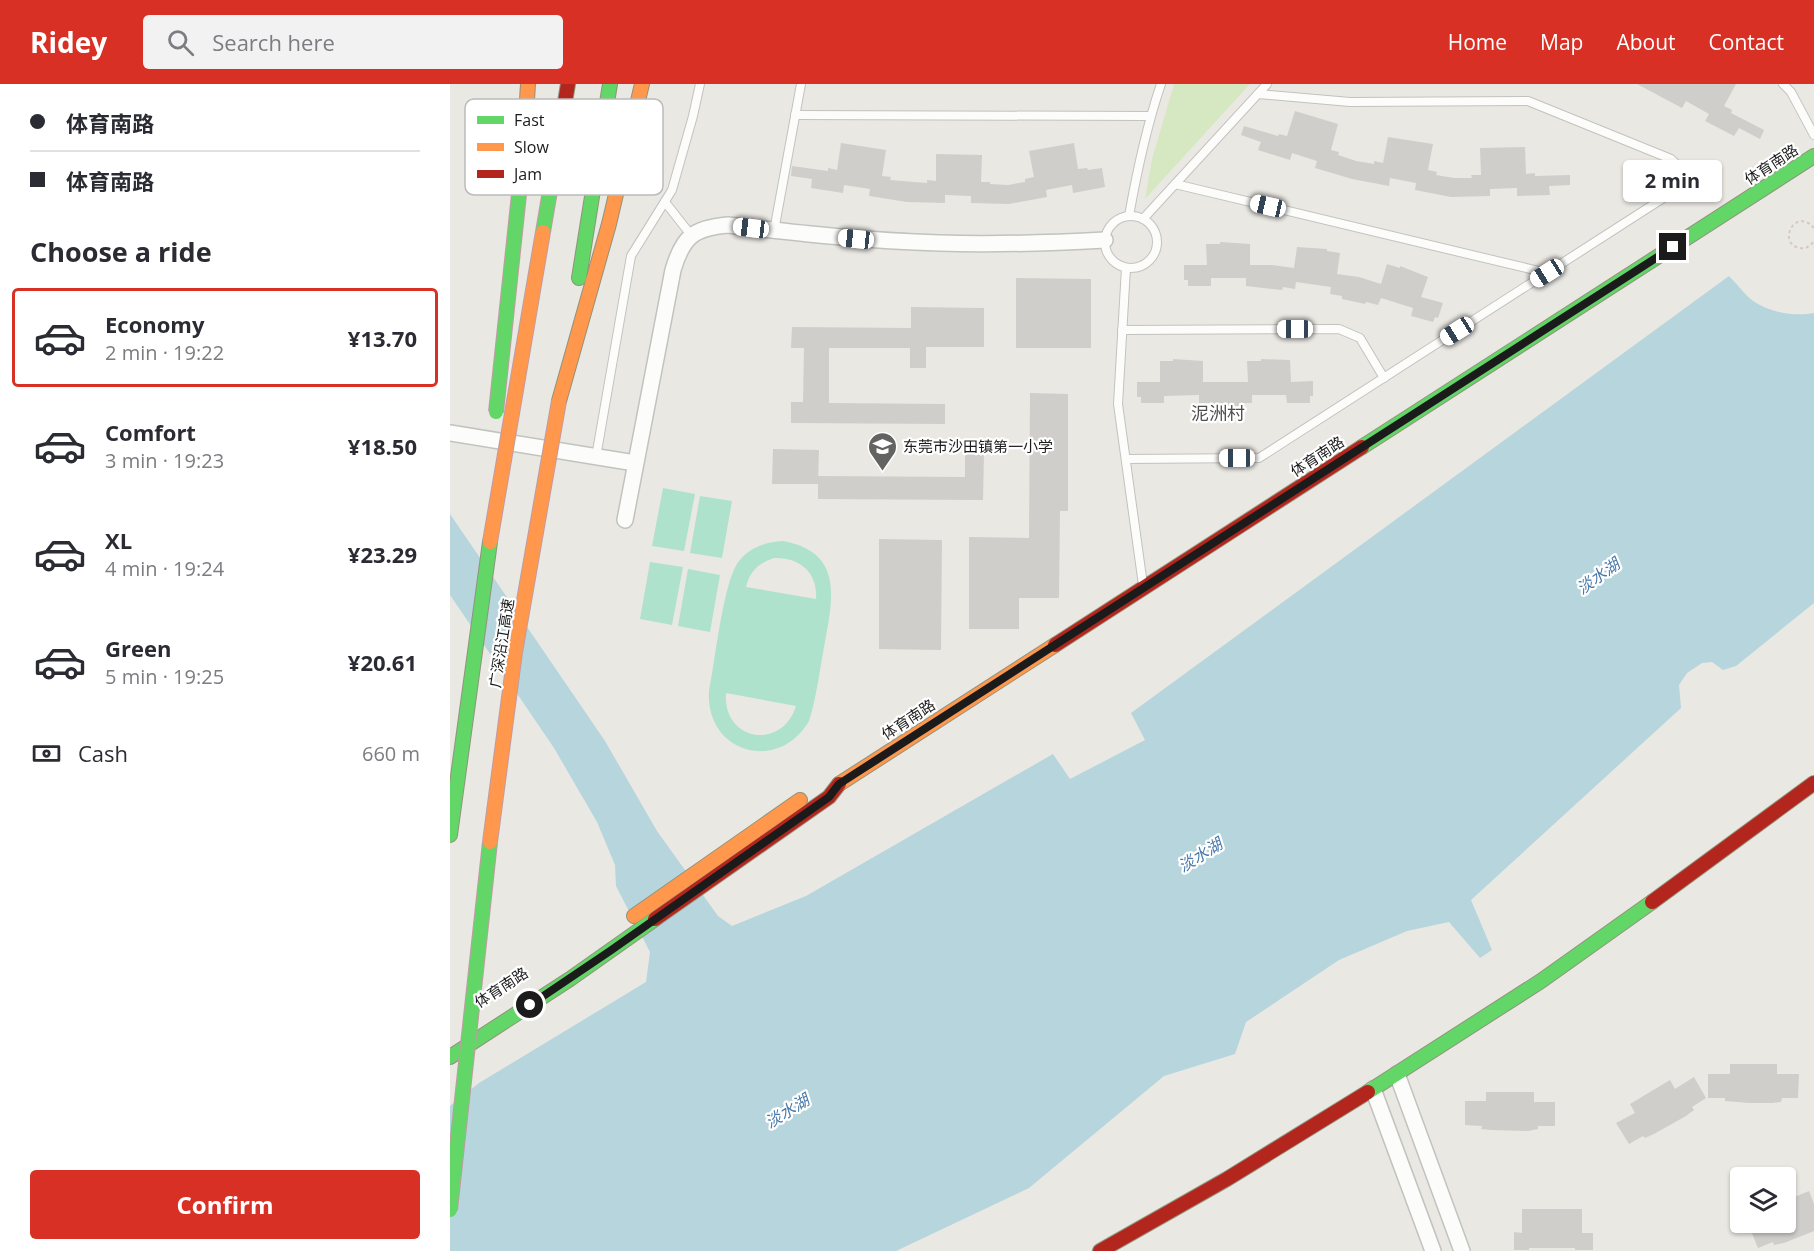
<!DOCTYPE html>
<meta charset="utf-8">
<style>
:root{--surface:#fff;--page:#f2f2f3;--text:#2b2b33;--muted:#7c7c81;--line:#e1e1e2;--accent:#d93025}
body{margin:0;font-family:"Open Sans","Noto Sans SC",sans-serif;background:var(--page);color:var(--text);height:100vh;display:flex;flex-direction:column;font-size:22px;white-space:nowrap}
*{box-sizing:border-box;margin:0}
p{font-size:20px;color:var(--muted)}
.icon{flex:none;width:33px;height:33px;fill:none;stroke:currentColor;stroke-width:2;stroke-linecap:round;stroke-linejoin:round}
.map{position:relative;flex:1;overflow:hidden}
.details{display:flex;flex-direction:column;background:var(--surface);width:450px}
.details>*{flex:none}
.top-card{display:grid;align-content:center;height:132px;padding:0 30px;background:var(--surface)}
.tools{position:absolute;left:1280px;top:1083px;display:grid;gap:12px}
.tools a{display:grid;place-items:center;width:66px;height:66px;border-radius:6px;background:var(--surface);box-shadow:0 2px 4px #0004;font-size:30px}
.end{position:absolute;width:27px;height:27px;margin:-14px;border:8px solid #1b1b1b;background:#fff;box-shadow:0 0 0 3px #fff}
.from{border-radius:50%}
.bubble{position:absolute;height:42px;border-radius:6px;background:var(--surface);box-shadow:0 2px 4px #0004;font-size:20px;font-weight:700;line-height:42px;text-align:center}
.car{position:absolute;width:18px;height:36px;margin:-18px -9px;border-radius:8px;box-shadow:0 0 4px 2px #0007;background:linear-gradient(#fff 24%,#345 0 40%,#fff 0 76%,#345 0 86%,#fff 0)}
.top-card b{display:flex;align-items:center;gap:21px;height:57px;font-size:22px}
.top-card b+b{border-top:2px solid var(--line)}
.top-card i{width:15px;height:15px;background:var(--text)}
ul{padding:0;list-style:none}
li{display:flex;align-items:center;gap:18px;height:99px;margin:0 12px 9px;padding:0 18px;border:3px solid transparent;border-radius:6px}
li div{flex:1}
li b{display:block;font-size:22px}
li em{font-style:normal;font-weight:700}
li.current{border-color:var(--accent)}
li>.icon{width:54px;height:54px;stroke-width:1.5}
h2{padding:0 30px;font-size:27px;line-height:72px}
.pay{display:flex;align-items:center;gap:15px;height:66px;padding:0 30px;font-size:22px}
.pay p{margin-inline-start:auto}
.button{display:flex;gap:12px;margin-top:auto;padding:12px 30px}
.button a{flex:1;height:69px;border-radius:6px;background:var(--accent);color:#fff;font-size:24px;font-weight:700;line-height:69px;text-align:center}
header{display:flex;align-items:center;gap:36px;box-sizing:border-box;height:84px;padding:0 30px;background:var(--accent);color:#fff}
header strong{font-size:28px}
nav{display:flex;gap:33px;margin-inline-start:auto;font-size:21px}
.search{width:420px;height:54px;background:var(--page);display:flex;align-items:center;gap:15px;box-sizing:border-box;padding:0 21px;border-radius:6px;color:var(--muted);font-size:22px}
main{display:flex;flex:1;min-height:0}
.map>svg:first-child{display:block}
.grass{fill:#d6e8c1}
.pitch{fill:#aee2cc;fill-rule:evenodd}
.water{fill:#b6d5dd}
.building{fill:#d0ceca}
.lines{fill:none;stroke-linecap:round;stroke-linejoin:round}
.lane-casing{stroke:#c2c2bf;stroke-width:10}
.street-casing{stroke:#c2c2bf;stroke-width:18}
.fast-casing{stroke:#91937c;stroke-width:16}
.slow-casing{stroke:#91937c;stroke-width:16}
.jam-casing{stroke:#91937c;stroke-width:16}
.path{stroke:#d6c7c3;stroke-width:2;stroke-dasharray:3 3;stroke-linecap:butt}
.lane{stroke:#fcfcfb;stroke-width:8}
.street{stroke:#fcfcfb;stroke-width:15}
.fast{stroke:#63d668;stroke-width:14}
.slow{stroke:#ff974d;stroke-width:14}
.jam{stroke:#b3261e;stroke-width:14}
.fast-bridge-casing{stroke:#bf9ca4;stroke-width:16;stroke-linecap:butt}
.slow-bridge-casing{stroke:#bf9ca4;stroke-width:16;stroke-linecap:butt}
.fast-bridge{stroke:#63d668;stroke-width:14}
.slow-bridge{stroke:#ff974d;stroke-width:14}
.route{stroke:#1b1b1b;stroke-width:8}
.labels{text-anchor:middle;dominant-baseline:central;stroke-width:4.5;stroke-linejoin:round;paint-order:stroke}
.street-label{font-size:15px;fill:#1b1b1b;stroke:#fff}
.poi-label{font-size:15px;fill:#1b1b1b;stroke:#fff;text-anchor:start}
.water-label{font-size:16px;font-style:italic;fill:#4878aa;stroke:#fff}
.quarter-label{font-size:18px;fill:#4e4e4e;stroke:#fff}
.key{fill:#fff;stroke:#bbb;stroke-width:1.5}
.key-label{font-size:16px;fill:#1b1b1b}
</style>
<header>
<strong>Ridey</strong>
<div class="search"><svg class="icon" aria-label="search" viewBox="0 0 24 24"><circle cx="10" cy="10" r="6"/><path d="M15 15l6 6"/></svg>Search here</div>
<nav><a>Home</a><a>Map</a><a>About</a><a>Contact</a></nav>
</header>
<main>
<section class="details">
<div class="top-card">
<b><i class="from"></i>体育南路</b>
<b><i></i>体育南路</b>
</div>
<h2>Choose a ride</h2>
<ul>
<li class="current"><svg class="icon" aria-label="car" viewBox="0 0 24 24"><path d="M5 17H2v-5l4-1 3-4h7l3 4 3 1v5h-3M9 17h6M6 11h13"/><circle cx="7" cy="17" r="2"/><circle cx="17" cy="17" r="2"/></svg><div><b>Economy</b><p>2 min · 19:22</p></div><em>¥13.70</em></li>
<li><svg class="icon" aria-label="car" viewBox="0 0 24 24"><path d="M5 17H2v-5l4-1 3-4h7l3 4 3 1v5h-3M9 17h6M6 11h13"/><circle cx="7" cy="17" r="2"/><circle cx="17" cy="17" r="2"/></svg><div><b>Comfort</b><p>3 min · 19:23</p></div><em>¥18.50</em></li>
<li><svg class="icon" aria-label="car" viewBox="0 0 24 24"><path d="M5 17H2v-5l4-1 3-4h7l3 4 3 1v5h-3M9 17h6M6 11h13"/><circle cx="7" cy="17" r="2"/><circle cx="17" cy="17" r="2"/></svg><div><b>XL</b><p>4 min · 19:24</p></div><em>¥23.29</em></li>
<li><svg class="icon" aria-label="car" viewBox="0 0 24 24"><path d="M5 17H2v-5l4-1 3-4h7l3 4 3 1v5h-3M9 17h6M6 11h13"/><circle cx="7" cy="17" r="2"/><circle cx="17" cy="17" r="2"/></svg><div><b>Green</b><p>5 min · 19:25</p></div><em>¥20.61</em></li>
</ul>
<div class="pay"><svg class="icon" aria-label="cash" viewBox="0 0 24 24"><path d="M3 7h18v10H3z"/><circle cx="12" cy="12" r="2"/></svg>Cash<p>660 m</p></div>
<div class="button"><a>Confirm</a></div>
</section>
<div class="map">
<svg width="1364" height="1167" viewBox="0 0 1364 1167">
<rect width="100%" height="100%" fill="#eae8e3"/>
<polygon class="grass" points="724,0 800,0 695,115 702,75"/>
<g class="pitch">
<polygon points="213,404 245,410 234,467 202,462"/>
<polygon points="250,412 282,417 272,474 240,469"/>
<path d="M333 457C398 469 381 521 373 569 369 591 366 615 359 637 328 690 255 669 259 607 265 579 273 497 289 477 300 463 316 458 333 457ZM324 474C350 473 368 489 366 515L296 503C300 487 309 479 324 474ZM276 610V609L346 622C332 667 273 657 276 610Z"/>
<polygon points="200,478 233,483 222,541 190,535"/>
<polygon points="238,485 270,491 260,548 228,542"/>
</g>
<path class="water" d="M1279 192C1287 200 1295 211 1303 217 1319 228 1345 233 1364 229V519L1286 582 1273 586 1262 578 1252 579 1237 589 1229 601 1231 624 1021 816 1042 866 1030 874 999 838 957 847 889 876 796 938 785 970 714 992 579 1104 446 1167H0V1022L29 999 196 898 200 868 166 802 165 781 147 738 104 664 0 511V430L155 657 207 747 268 832 282 842 356 812 603 670 620 695 695 656 681 629Z"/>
<g class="building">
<polygon points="1187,0 1286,0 1274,22 1282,26 1281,29 1314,46 1310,55 1289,44 1284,52 1255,37 1259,30 1236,17 1232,24"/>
<polygon points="845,27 888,40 881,66 889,68 888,71 906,77 924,80 924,77 933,79 938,53 983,60 978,86 987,88 986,91 1004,94 1022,94 1021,91 1031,91 1030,64 1075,63 1076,90 1085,89 1085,92 1120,91 1120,101 1099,102 1100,111 1067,112 1067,104 1040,105 1040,112 1001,113 965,106 966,99 940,94 939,102 902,95 865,84 867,77 842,69 840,76 808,66 811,58 791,51 794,42 828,52 829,50 837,52"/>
<polygon points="391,59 436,66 432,92 441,93 440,96 477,99 477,96 486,97 486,70 532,71 531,98 540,98 540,100 558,101 575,98 575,95 584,93 579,67 624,59 628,85 637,84 638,86 652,84 655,103 623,109 622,101 596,106 597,113 559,120 521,119 521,112 495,111 495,119 457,118 419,112 420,105 394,101 393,109 361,104 362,95 341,92 342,82 378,87 378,84 387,86"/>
<polygon points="770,158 800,160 800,181 822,181 844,184 847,163 877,165 877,167 890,169 887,190 909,193 931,200 937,180 950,184 950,182 978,193 971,213 993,219 988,234 985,233 983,238 961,232 963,224 931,214 928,221 916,218 915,220 892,215 892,212 880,210 881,203 846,198 845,205 833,203 832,206 796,202 796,194 761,194 761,202 738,202 738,196 734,196 734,181 757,181 756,160 770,160"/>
<polygon points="566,194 641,195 641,264 566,264"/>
<polygon points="461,223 534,224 534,263 476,263 476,284 460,284 460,264 379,264 379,319 495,320 495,340 341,339 341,318 353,318 354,264 341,264 342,243 461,244"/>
<polygon points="723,275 753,277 753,298 798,298 797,277 811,277 811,275 840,276 841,298 863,297 863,312 860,312 860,319 837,319 836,311 802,311 802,319 789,319 789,322 762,322 762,319 749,319 749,311 714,312 714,319 691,319 691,313 687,313 687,298 710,298 710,277 723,277"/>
<polygon points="580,309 618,310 618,427 610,427 609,514 569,514 569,545 519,545 519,453 579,454"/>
<polygon points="323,365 369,366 368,400 322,400"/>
<polygon points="515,369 534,369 533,416 368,415 368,392 515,393"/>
<polygon points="429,455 492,456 491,566 429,565"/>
<polygon points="1280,980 1327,980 1327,990 1349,990 1348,1014 1332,1014 1331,1018 1322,1019 1299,1019 1275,1017 1275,1014 1258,1014 1258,990 1280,990"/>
<polygon points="1244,993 1256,1014 1242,1023 1244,1026 1236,1032 1204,1050 1195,1054 1193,1052 1179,1060 1166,1039 1185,1029 1180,1020 1220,996 1225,1005"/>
<polygon points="1036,1008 1084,1008 1084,1018 1105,1018 1105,1042 1088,1042 1088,1045 1078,1047 1041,1046 1031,1045 1032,1042 1015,1041 1015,1017 1036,1017"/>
<polygon points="1359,1107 1364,1120 1364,1147 1334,1159 1324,1161 1323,1158 1308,1164 1299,1142 1306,1138 1335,1138 1335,1117"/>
<polygon points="1072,1125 1132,1125 1132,1149 1143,1149 1143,1166 1125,1166 1125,1164 1079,1164 1079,1166 1064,1166 1064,1148 1072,1149"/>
</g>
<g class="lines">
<defs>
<g id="lane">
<polyline points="1333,0 1341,8 1364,51"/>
<polyline points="345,31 700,32"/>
<polyline points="725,100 1097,189"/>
<polyline points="215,118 241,151"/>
<circle cx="681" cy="158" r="26"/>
<path d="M679 132C687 87 696 44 711 0"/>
<polyline points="693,135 817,0"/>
<polyline points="324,147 351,0"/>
<polyline points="676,184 668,320 693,501"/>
<polyline points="672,246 889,245 910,254 934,294"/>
<polyline points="146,373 181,172 222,106 243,32 250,0"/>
<path d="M676 375 809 374 1229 104C1234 91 1232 84 1221 75L1078 17 900 18 808 10"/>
</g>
<g id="street">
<polyline points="0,349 185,379"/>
<path d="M175 436 223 186C233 152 244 144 278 141 348 149 419 157 489 159 544 161 599 159 655 156"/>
<polyline points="947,990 1012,1167"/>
<polyline points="923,1005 983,1167"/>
</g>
<g id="fast">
<polyline points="129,194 160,0"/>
<polyline points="912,363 1364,72"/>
<polyline points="0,751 40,458"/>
<polyline points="0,973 120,895 205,835"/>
<polyline points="918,1008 1091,897 1202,818"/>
</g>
<g id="slow">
<polyline points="74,63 78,0"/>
<polyline points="109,317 159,140 192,0"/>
<polyline points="389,700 605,561"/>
<polyline points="184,832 350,716"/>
</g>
<g id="jam">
<polyline points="107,66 118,0"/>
<polyline points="605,561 912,363"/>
<polyline points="1202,818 1364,699"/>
<polyline points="205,835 379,713 389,700"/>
<polyline points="650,1167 777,1095 918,1008"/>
</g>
</defs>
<use href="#lane" class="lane-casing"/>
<use href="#street" class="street-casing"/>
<use href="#fast" class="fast-casing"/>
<use href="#slow" class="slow-casing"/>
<use href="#jam" class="jam-casing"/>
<path class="path" d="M1364 144C1343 120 1324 167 1356 164L1364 158"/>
<use href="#lane" class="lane"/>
<use href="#street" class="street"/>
<use href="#fast" class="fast"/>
<use href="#slow" class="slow"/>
<use href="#jam" class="jam"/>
<defs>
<g id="fast-bridge">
<polyline points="93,148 107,66"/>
<polyline points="46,328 74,63"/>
<polyline points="0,1126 40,758"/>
</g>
<g id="slow-bridge">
<polyline points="40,458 93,148"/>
<polyline points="40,758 65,568 109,317"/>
</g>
</defs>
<use href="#fast-bridge" class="fast-bridge-casing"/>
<use href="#slow-bridge" class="slow-bridge-casing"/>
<use href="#fast-bridge" class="fast-bridge"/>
<use href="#slow-bridge" class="slow-bridge"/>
</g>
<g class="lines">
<polyline class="route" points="80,921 160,867 379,713 389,700 1223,163"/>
</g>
<defs>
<symbol id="school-pin" viewBox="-11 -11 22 30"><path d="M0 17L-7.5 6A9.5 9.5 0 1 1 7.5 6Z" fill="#636361" stroke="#fff"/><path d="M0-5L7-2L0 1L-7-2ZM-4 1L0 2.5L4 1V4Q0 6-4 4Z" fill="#fff"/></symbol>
</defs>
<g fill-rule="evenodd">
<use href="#school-pin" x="416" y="346" width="33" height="45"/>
</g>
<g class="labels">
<g class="street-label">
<text transform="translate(1321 80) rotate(-33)">体育南路</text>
<text transform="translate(867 372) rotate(-33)">体育南路</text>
<text transform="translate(51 559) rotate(-81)">广深沿江高速</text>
<text transform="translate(458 635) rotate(-33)">体育南路</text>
<text transform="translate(51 903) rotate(-33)">体育南路</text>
</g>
<g class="poi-label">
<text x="453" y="362">东莞市沙田镇第一小学</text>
</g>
<g class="water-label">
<text transform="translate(1148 492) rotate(-36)">淡水湖</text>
<text transform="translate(750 771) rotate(-32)">淡水湖</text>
<text transform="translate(337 1027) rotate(-32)">淡水湖</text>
</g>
<g class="quarter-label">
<text x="768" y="329">泥洲村</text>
</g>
</g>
<rect x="15" y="15" width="198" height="96" rx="9" class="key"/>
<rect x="27" y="32" width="27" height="8" fill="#63d668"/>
<rect x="27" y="59" width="27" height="8" fill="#ff974d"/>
<rect x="27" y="86" width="27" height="8" fill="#b3261e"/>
<g class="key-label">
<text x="64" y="42">Fast</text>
<text x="64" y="69">Slow</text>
<text x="64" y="96">Jam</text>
</g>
</svg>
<div class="tools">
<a><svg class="icon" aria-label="layers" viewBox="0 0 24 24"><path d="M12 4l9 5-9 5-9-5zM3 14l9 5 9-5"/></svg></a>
</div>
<i class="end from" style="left:80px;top:921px"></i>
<i class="end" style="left:1223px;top:163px"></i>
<div class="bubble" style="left:1173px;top:76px;width:99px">2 min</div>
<i class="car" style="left:818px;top:122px;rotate:283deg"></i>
<i class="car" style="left:301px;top:144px;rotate:277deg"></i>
<i class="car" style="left:406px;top:155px;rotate:276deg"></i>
<i class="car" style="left:1097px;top:189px;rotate:238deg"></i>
<i class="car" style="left:845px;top:245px;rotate:270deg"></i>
<i class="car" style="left:1007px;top:247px;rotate:238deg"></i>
<i class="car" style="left:787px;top:374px;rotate:270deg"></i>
</div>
</main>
